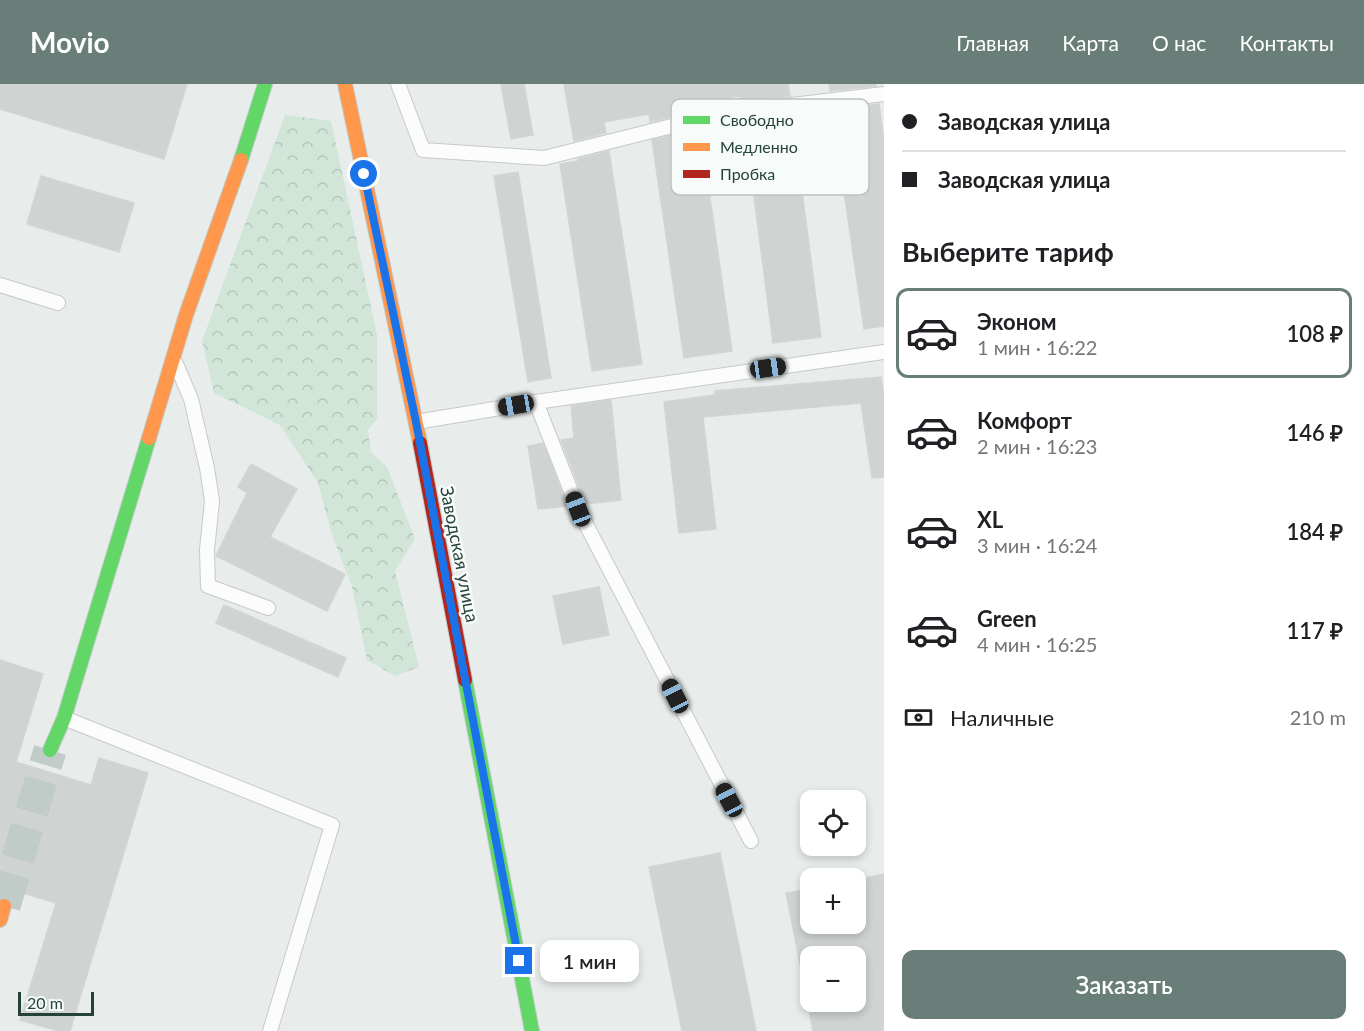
<!DOCTYPE html>
<html lang="ru">
<meta charset="utf-8">
<style>
:root{--surface:#fff;--page:#f6f6f6;--text:#202124;--muted:#757577;--line:#e0e0e0;--accent:#697e78}
body{margin:0;font-family:Lato,sans-serif;background:var(--page);color:var(--text);height:100vh;display:flex;flex-direction:column;font-size:22px;white-space:nowrap}
*{box-sizing:border-box;margin:0}
p{font-size:20px;color:var(--muted)}
.icon{flex:none;width:33px;height:33px;fill:none;stroke:currentColor;stroke-width:2;stroke-linecap:round;stroke-linejoin:round}
.map{position:relative;flex:1;overflow:hidden}
.panel{display:flex;flex-direction:column;background:var(--surface);width:480px}
.panel>*{flex:none}
.guide{display:grid;align-content:center;height:132px;padding:0 18px;background:var(--surface)}
.fabs{position:absolute;left:800px;top:706px;display:grid;gap:12px}
.fabs a{display:grid;place-items:center;width:66px;height:66px;border-radius:12px;background:var(--surface);box-shadow:0 3px 9px #0003;font-size:30px}
.scale{position:absolute;left:18px;bottom:15px;width:76px;box-sizing:border-box;padding-left:6px;border:3px solid #24423a;border-top:0;font-size:16px;line-height:21px;white-space:nowrap;color:#24423a;-webkit-text-stroke:4px #f7fbf9;paint-order:stroke}
.end{position:absolute;width:27px;height:27px;margin:-14px;border:8px solid #1a73e8;background:#fff;box-shadow:0 0 0 3px #fff}
.from{border-radius:50%}
.bubble{position:absolute;height:42px;border-radius:12px;background:var(--surface);box-shadow:0 3px 9px #0003;font-size:20px;font-weight:600;line-height:42px;text-align:center}
.car{position:absolute;width:18px;height:36px;margin:-18px -9px;border-radius:8px;box-shadow:0 0 4px 2px #0007;background:linear-gradient(#222 24%,#8ab4d8 0 40%,#222 0 76%,#8ab4d8 0 86%,#222 0)}
.guide b{display:flex;align-items:center;gap:21px;height:57px;font-size:22px}
.guide b+b{border-top:2px solid var(--line)}
.guide i{width:15px;height:15px;background:var(--text)}
ul{padding:0;list-style:none}
li{display:flex;align-items:center;gap:18px;height:90px;margin:0 12px 9px;padding:0 6px;border:3px solid transparent;border-radius:12px}
li div{flex:1}
li b{display:block;font-size:22px}
li em{font-style:normal;font-weight:600}
li.on{border-color:var(--accent)}
li>.icon{width:54px;height:54px;stroke-width:1.5}
h2{padding:0 18px;font-size:27px;line-height:72px}
.pay{display:flex;align-items:center;gap:15px;height:66px;padding:0 18px;font-size:22px}
.pay p{margin-inline-start:auto}
.button{display:flex;gap:12px;margin-top:auto;padding:12px 18px}
.button a{flex:1;height:69px;border-radius:12px;background:var(--accent);color:#fff;font-size:24px;font-weight:600;line-height:69px;text-align:center}
header{display:flex;align-items:center;gap:36px;box-sizing:border-box;height:84px;padding:0 30px;background:var(--accent);color:#fff}
header strong{font-size:28px}
nav{display:flex;gap:33px;margin-inline-start:auto;font-size:21px}
main{display:flex;flex:1;min-height:0}
.map>svg:first-child{display:block}
.forest{fill:url(#forest-crowns)}
.building{fill:#cfd4d2;stroke:#d1d6d4;stroke-width:1.5}
.lines{fill:none;stroke-linecap:round;stroke-linejoin:round}
.secondary-tunnel{stroke:#c1cbc8;stroke-width:33;stroke-dasharray:33 16;stroke-linecap:butt}
.lane-casing{stroke:#c5cac8;stroke-width:16}
.fast-casing{stroke:#c3cbc8;stroke-width:16}
.slow-casing{stroke:#c3cbc8;stroke-width:16}
.jam-casing{stroke:#c3cbc8;stroke-width:16}
.lane{stroke:#fcfcfc;stroke-width:14}
.fast{stroke:#63d668;stroke-width:14}
.slow{stroke:#ff974d;stroke-width:14}
.jam{stroke:#b3261e;stroke-width:14}
.route{stroke:#1a73e8;stroke-width:8}
.labels{text-anchor:middle;dominant-baseline:central;stroke-width:5;stroke-linejoin:round;paint-order:stroke}
.street-label{font-size:18px;fill:#24423a;stroke:#f7fbf9}
.key{fill:#f7fbf9;stroke:#b8c4c0;stroke-width:1.5}
.key-label{font-size:16px;fill:#24423a}
</style>
<header>
<strong>Movio</strong>
<nav><a>Главная</a><a>Карта</a><a>О нас</a><a>Контакты</a></nav>
</header>
<main>
<div class="map">
<svg width="884" height="947" viewBox="0 0 884 947">
<defs>
<pattern id="forest-crowns" width="20" height="18" patternUnits="userSpaceOnUse" patternTransform="scale(1.5)"><rect width="20" height="18" fill="#d1e6d8"/><path d="M2 6a3 3 0 1 1 6 0M12 15a3 3 0 1 1 6 0" fill="none" stroke="#b3c6ba"/></pattern>
</defs>
<rect width="100%" height="100%" fill="#e8edeb"/>
<polygon class="forest" points="285,31 331,37 377,251 377,335 368,346 371,368 387,383 415,455 395,487 419,583 395,592 367,576 352,503 332,451 318,399 280,341 214,309 202,257"/>
<g class="building">
<polygon points="0,0 187,0 164,75 0,25"/>
<polygon points="501,0 524,0 533,51 511,55"/>
<polygon points="564,0 788,0 790,12 741,18 740,9 740,12 696,19 698,26 650,38 649,30 604,38 606,49 574,57"/>
<polygon points="829,0 876,0 876,2 830,7"/>
<polygon points="879,20 884,56 884,242 864,245 832,25"/>
<polygon points="792,30 821,253 773,259 744,36"/>
<polygon points="700,44 732,267 684,274 652,56"/>
<polygon points="609,67 642,280 592,287 560,80 578,77 578,75"/>
<polygon points="518,88 551,294 528,298 494,92"/>
<polygon points="41,92 134,119 119,168 27,140"/>
<polygon points="881,293 884,313 884,393 872,394 861,319 703,333 716,445 679,449 664,318 715,311 715,307"/>
<polygon points="611,316 621,416 586,420 561,356 574,354 571,322"/>
<polygon points="543,359 567,422 538,425 528,362"/>
<polygon points="251,380 297,405 270,453 345,490 327,527 216,472 247,409 238,403"/>
<polygon points="599,503 609,551 563,560 553,512"/>
<polygon points="224,521 346,574 338,593 216,539"/>
<polygon points="0,576 43,590 16,678 91,701 99,674 148,689 70,947 59,947 20,936 56,819 0,802"/>
<polygon points="720,769 756,947 682,947 649,783"/>
<polygon points="884,790 884,947 813,947 808,918 855,918 855,873 810,873 810,879 800,880 786,809 810,805 810,840 855,840 855,796"/>
</g>
<g class="lines">
<polyline class="secondary-tunnel" points="4,822 50,666"/>
<defs>
<g id="lane">
<polyline points="398,0 423,66 544,74 724,29 884,10"/>
<polyline points="0,201 58,219"/>
<polyline points="176,280 191,315 207,384 212,417 207,466 208,502 268,524"/>
<polyline points="536,318 578,425 751,757"/>
<polyline points="416,338 536,318 884,268"/>
<polyline points="64,634 332,741 270,947"/>
</g>
<g id="fast">
<polyline points="241,76 265,0"/>
<polyline points="465,596 532,947"/>
<polyline points="50,666 64,634 149,354"/>
</g>
<g id="slow">
<polyline points="345,0 420,359"/>
<polyline points="149,354 186,231 241,76"/>
<polyline points="0,836 4,822"/>
</g>
<polyline id="jam" points="420,359 465,596"/>
</defs>
<use href="#lane" class="lane-casing"/>
<use href="#fast" class="fast-casing"/>
<use href="#slow" class="slow-casing"/>
<use href="#jam" class="jam-casing"/>
<use href="#lane" class="lane"/>
<use href="#fast" class="fast"/>
<use href="#slow" class="slow"/>
<use href="#jam" class="jam"/>
</g>
<g class="lines">
<polyline class="route" points="364,90 416,338 519,877"/>
</g>
<g class="labels">
<g class="street-label">
<text transform="translate(460 470) rotate(79)">Заводская улица</text>
</g>
</g>
<rect x="671" y="15" width="198" height="96" rx="9" class="key"/>
<rect x="683" y="32" width="27" height="8" fill="#63d668"/>
<rect x="683" y="59" width="27" height="8" fill="#ff974d"/>
<rect x="683" y="86" width="27" height="8" fill="#b3261e"/>
<g class="key-label">
<text x="720" y="42">Свободно</text>
<text x="720" y="69">Медленно</text>
<text x="720" y="96">Пробка</text>
</g>
</svg>
<div class="fabs">
<a><svg class="icon" aria-label="locate" viewBox="0 0 24 24"><circle cx="12" cy="12" r="6"/><path d="M12 2v4M12 18v4M2 12h4M18 12h4"/></svg></a>
<a>+</a>
<a>−</a>
</div>
<div class="scale">20 m</div>
<i class="end from" style="left:364px;top:90px"></i>
<i class="end" style="left:519px;top:877px"></i>
<div class="bubble" style="left:540px;top:856px;width:99px">1 мин</div>
<i class="car" style="left:768px;top:284px;rotate:82deg"></i>
<i class="car" style="left:516px;top:321px;rotate:260deg"></i>
<i class="car" style="left:578px;top:425px;rotate:339deg"></i>
<i class="car" style="left:675px;top:612px;rotate:333deg"></i>
<i class="car" style="left:729px;top:716px;rotate:332deg"></i>
</div>
<section class="panel">
<div class="guide">
<b><i class="from"></i>Заводская улица</b>
<b><i></i>Заводская улица</b>
</div>
<h2>Выберите тариф</h2>
<ul>
<li class="on"><svg class="icon" aria-label="car" viewBox="0 0 24 24"><path d="M5 17H2v-5l4-1 3-4h7l3 4 3 1v5h-3M9 17h6M6 11h13"/><circle cx="7" cy="17" r="2"/><circle cx="17" cy="17" r="2"/></svg><div><b>Эконом</b><p>1 мин · 16:22</p></div><em>108 ₽</em></li>
<li><svg class="icon" aria-label="car" viewBox="0 0 24 24"><path d="M5 17H2v-5l4-1 3-4h7l3 4 3 1v5h-3M9 17h6M6 11h13"/><circle cx="7" cy="17" r="2"/><circle cx="17" cy="17" r="2"/></svg><div><b>Комфорт</b><p>2 мин · 16:23</p></div><em>146 ₽</em></li>
<li><svg class="icon" aria-label="car" viewBox="0 0 24 24"><path d="M5 17H2v-5l4-1 3-4h7l3 4 3 1v5h-3M9 17h6M6 11h13"/><circle cx="7" cy="17" r="2"/><circle cx="17" cy="17" r="2"/></svg><div><b>XL</b><p>3 мин · 16:24</p></div><em>184 ₽</em></li>
<li><svg class="icon" aria-label="car" viewBox="0 0 24 24"><path d="M5 17H2v-5l4-1 3-4h7l3 4 3 1v5h-3M9 17h6M6 11h13"/><circle cx="7" cy="17" r="2"/><circle cx="17" cy="17" r="2"/></svg><div><b>Green</b><p>4 мин · 16:25</p></div><em>117 ₽</em></li>
</ul>
<div class="pay"><svg class="icon" aria-label="cash" viewBox="0 0 24 24"><path d="M3 7h18v10H3z"/><circle cx="12" cy="12" r="2"/></svg>Наличные<p>210 m</p></div>
<div class="button"><a>Заказать</a></div>
</section>
</main>
